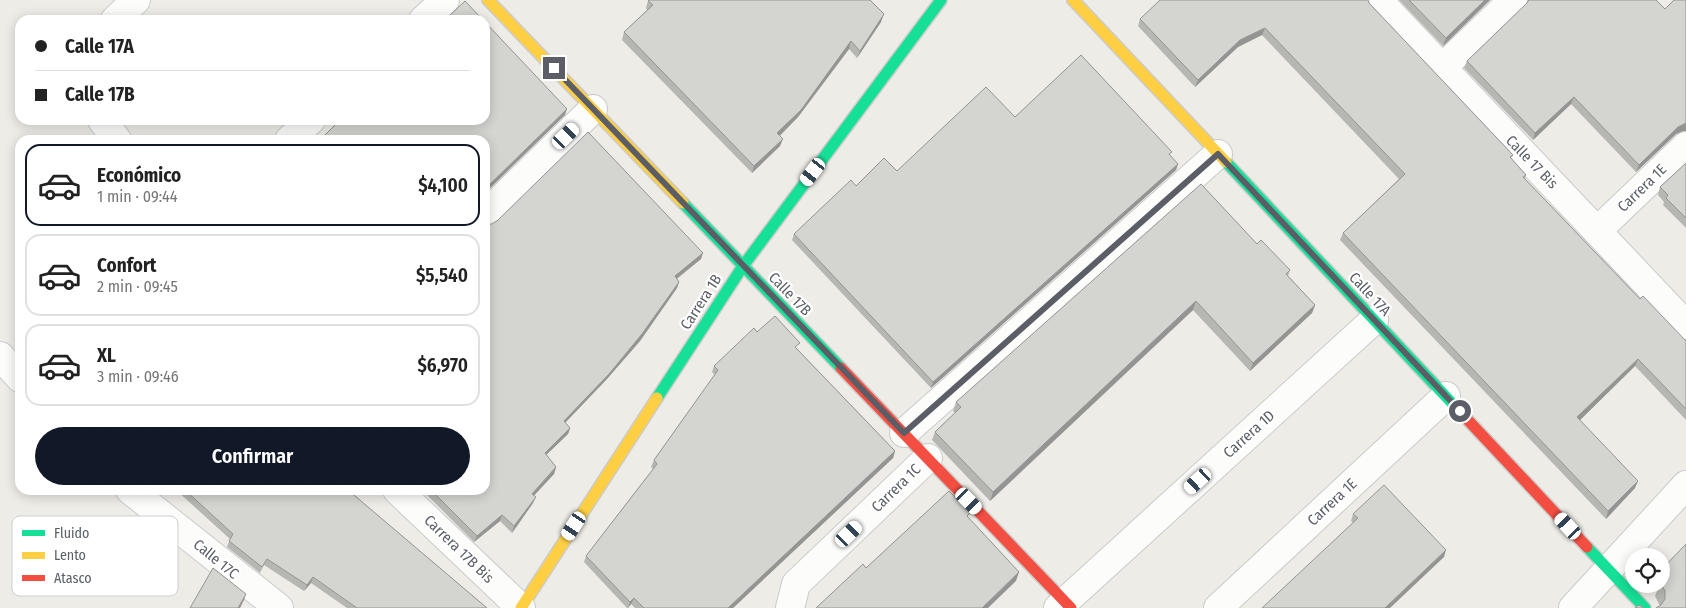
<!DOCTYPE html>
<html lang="es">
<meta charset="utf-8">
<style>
:root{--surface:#fff;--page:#f6f6f6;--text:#222;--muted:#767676;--line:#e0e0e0;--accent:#111827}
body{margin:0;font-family:"Fira Sans Condensed",sans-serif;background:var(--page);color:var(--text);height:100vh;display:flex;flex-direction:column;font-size:19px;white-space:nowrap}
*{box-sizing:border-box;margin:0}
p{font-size:16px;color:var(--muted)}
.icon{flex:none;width:28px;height:28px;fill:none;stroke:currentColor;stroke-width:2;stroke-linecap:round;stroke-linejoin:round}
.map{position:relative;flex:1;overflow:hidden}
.details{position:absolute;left:15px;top:135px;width:475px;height:360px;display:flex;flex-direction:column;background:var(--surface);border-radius:15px;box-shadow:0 2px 12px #0003}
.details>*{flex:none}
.top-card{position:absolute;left:15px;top:15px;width:475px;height:110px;border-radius:15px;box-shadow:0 2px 12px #0003;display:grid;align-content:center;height:110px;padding:0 20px;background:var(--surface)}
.buttons{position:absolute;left:1625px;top:548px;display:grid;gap:10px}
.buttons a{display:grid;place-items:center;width:45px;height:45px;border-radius:50%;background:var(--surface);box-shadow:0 2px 12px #0003;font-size:25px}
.end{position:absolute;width:22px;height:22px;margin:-11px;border:6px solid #5b5e66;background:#fff;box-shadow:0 0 0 2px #fff}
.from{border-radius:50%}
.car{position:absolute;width:15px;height:30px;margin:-15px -8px;border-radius:6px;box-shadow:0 0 4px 1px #0007;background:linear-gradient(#fff 24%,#345 0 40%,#fff 0 76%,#345 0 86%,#fff 0)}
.top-card b{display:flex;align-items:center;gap:18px;height:48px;font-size:19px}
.top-card b+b{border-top:1px solid var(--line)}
.top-card i{width:12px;height:12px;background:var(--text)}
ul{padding:9px 0 0;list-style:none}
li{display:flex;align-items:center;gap:15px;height:82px;margin:0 10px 8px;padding:0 10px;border:2px solid var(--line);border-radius:15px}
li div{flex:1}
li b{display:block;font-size:19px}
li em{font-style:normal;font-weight:600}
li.on{border-color:var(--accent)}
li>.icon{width:45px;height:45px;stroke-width:1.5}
.primary-button{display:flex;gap:10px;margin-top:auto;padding:10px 20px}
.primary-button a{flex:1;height:58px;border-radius:30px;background:var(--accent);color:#fff;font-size:20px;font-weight:600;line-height:58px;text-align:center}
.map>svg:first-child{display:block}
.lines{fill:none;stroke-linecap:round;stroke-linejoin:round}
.street-casing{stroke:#cacbca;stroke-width:30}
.fast-casing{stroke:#cbcbcb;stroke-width:14}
.slow-casing{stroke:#cbcbcb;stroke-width:14}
.jam-casing{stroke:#cbcbcb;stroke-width:14}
.street{stroke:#fcfcfb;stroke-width:28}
.fast{stroke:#16e098;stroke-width:11}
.slow{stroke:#ffcf43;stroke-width:11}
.jam{stroke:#f24e42;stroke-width:11}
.wall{fill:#b6b6b3}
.shaded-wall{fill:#949492}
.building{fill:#d4d4d0;stroke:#949492}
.route{stroke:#5b5e66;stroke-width:6}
.labels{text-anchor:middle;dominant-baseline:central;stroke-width:4.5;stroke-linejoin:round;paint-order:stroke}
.street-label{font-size:15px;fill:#5b5e66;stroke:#fff}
.key{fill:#fff;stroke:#cecfd1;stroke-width:1}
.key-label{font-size:14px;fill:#5b5e66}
</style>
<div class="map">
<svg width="1686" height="608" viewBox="0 0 1686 608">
<rect width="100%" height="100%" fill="#edece6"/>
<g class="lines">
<defs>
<g id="street">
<polyline points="1378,0 1686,325"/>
<polyline points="115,20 136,0"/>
<polyline points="423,20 445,0"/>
<polyline points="1442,68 1513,0"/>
<polyline points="102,120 117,140"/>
<polyline points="289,140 311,120"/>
<polyline points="485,215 593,109"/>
<polyline points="1597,231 1686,146"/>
<polyline points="0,356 20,378"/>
<polyline points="904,433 1218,154"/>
<polyline points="130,490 279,608"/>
<polyline points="397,490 521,608"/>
<polyline points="790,608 796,584 928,458"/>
<polyline points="1058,608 1374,320"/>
<polyline points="1218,608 1446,396"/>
<polyline points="1573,608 1686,485"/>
</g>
<g id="fast">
<polyline points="1226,162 1465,417"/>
<polyline points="683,203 841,368"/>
<polyline points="657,398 743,266 941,0"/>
<polyline points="1587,547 1645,608"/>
</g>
<g id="slow">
<polyline points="488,0 683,203"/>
<polyline points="1073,0 1226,162"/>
<polyline points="521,608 657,398"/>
</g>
<g id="jam">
<polyline points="841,368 1071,608"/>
<polyline points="1465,417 1587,547"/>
</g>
</defs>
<use href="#street" class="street-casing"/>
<use href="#fast" class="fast-casing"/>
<use href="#slow" class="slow-casing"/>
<use href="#jam" class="jam-casing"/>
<use href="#street" class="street"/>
<use href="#fast" class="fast"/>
<use href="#slow" class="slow"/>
<use href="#jam" class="jam"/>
</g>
<g class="wall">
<polygon points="1399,0 1490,0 1443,46"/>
<polygon points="1528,0 1656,0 1665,9 1686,0 1686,131 1683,131 1676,134 1636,172 1571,104 1533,140 1464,68 1467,61 1527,3"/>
<polygon points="648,1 881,22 857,58 849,49 798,117 780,136 780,146 752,173 622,40 624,32 647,10 646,8"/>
<polygon points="1369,3 1513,155 1511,158 1526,175 1525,179 1640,299 1686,341 1686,420 1635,366 1580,420 1635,488 1606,519 1340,240 1343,233 1399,179 1262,35 1238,47 1195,87 1138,26 1140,19"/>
<polygon points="1015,117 1170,156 1178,164 1176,170 931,388 792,240 794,234 856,186 897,171"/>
<polygon points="1686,163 1686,228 1663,205 1664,202 1658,195 1660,187"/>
<polygon points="485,224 701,259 677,279 679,282 677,288 640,341 606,380 565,423 570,428 568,434 546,455 556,467 554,474 534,495 533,503 512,533 500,521 474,542 422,490 485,490"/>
<polygon points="1257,244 1290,270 1288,276 1315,305 1312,313 1250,371 1193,310 990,501 932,440 935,432 955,413 953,411 956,402"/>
<polygon points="757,332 797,349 895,451 893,458 733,608 635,608 631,604 628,608 627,608 584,562 586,556 653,469 651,467 654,460 715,375 712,372 714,366"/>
<polygon points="176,490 348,490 487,608 347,608 311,583 304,591 264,565 260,573 227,547 230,539"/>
<polygon points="1353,514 1444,557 1353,523 1351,521"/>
<polygon points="1686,544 1686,608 1660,606 1655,596 1660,584 1661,584 1661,576 1664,567"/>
</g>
<g class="shaded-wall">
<polygon points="1485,0 1490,0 1443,46 1446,38"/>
<polygon points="884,14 881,22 857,58 860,51"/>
<polygon points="1265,28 1262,35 1238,47 1195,87 1198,80 1240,40"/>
<polygon points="851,41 849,49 798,117 774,141 777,133"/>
<polygon points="1574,97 1571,104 1533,140 1535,133"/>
<polygon points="567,109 565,115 485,193 485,189"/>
<polygon points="1686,123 1686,131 1683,131 1676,134 1636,172 1639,165 1678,127"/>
<polygon points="783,139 780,146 752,173 754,166"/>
<polygon points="1178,164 1176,170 931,388 933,382"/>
<polygon points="703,253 701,259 672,282 675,276"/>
<polygon points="679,282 677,288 640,341 606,380 561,427 564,421"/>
<polygon points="1196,301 1193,310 990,501 993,492"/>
<polygon points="1315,305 1312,313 1250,371 1253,363"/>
<polygon points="1638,359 1635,366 1575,425 1577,417"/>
<polygon points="570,428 568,434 542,459 545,453"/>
<polygon points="895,451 893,458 733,608 728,608"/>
<polygon points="556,467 554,474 530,500 532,494"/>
<polygon points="1638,481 1635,488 1606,519 1608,511"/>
<polygon points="536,497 533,503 512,533 514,526"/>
<polygon points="502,515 500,521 474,542 477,536"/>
<polygon points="1446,550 1444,557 1390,608 1385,608"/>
<polygon points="1019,572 1016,581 988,608 982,608"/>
<polygon points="313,577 311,583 304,591 307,585"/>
<polygon points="246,594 244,600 240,608 238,608"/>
<polygon points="634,598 631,604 628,608 630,602"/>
</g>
<g class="building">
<polygon points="649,0 870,0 884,14 860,51 851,41 801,110 777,133 783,139 754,166 624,32 653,5 648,1"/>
<polygon points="1160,0 1368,0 1369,3 1513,155 1510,157 1526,175 1523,177 1640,299 1643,296 1686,341 1686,409 1638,359 1577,417 1638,481 1608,511 1343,233 1405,174 1265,28 1240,40 1198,80 1140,19"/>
<polygon points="1409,0 1485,0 1446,38"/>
<polygon points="1529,0 1656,0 1665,9 1674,0 1686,0 1686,123 1678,127 1639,165 1574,97 1535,133 1467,61 1527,3"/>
<polygon points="465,1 483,20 445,20"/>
<polygon points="485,22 567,109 485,189 485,140 320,140 340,120 485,120"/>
<polygon points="1081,55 1172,152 1169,154 1178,164 933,382 794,234 851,180 856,186 884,158 897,171 986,87 1015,117"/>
<polygon points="588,132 703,253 675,276 679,282 642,334 609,374 564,421 570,428 545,453 556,467 532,494 536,497 514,526 502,515 477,536 431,490 485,490 485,224 492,224 498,220"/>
<polygon points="1686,163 1686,218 1666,198 1668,195 1660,187"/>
<polygon points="1201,184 1257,244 1261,240 1290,270 1286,274 1315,305 1253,363 1196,301 993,492 935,432 961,407 956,402"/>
<polygon points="775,316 800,343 795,347 895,451 728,608 644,608 634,598 630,602 586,556 657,464 654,460 718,370 714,366 754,328 757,332"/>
<polygon points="1384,485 1446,550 1385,608 1262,608 1358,518 1353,514"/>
<polygon points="185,490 348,490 487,608 357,608 313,577 307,585 267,559 262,567 229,541 233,534"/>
<polygon points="949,491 970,513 967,516 1019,572 982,608 816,608 863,564 866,568"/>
<polygon points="1686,544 1686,608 1656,608 1661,605 1665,599 1665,591 1661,584 1661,581 1670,573 1664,567"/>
<polygon points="213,568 246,594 238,608 190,608"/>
<polygon points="1639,605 1644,608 1635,608"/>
</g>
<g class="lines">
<polyline class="route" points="554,68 904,433 1218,154 1460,411"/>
</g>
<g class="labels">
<g class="street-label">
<text transform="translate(1532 162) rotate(46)">Calle 17 Bis</text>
<text transform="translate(1642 188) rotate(-44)">Carrera 1E</text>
<text transform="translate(790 294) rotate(46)">Calle 17B</text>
<text transform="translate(1370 294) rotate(47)">Calle 17A</text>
<text transform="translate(701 302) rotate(-57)">Carrera 1B</text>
<text transform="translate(1249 434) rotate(-42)">Carrera 1D</text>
<text transform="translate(896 488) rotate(-44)">Carrera 1C</text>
<text transform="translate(1332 502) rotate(-43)">Carrera 1E</text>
<text transform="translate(459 549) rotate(44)">Carrera 17B Bis</text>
<text transform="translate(216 559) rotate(39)">Calle 17C</text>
</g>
</g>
<rect x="12" y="516" width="166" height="80" rx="8" class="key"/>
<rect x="22" y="530" width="23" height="6" fill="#16e098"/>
<rect x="22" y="552" width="23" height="7" fill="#ffcf43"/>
<rect x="22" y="575" width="23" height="6" fill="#f24e42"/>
<g class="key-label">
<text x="54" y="538">Fluido</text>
<text x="54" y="560">Lento</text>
<text x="54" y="583">Atasco</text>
</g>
</svg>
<div class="buttons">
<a><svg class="icon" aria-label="locate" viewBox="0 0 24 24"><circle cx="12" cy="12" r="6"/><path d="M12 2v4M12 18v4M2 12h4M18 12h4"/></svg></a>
</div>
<i class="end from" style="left:1460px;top:411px"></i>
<i class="end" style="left:554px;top:68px"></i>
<i class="car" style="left:566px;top:136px;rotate:46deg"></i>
<i class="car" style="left:813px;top:172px;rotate:217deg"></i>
<i class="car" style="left:1198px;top:481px;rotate:228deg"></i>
<i class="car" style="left:969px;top:501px;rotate:136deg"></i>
<i class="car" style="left:574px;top:526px;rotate:213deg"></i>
<i class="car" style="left:1568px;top:526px;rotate:317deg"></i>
<i class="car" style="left:849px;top:534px;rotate:46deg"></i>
<div class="top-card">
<b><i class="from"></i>Calle 17A</b>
<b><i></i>Calle 17B</b>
</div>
<section class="details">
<ul>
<li class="on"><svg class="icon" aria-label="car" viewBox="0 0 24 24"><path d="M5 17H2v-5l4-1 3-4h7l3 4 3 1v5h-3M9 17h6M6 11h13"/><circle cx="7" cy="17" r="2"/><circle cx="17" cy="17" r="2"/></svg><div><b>Económico</b><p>1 min · 09:44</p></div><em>$4,100</em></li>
<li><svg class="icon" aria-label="car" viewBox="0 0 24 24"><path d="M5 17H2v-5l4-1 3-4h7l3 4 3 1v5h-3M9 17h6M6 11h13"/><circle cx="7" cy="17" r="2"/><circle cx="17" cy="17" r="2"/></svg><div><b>Confort</b><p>2 min · 09:45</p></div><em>$5,540</em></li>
<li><svg class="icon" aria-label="car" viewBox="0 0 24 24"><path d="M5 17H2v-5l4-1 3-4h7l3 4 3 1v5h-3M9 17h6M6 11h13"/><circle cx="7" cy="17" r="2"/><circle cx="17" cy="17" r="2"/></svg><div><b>XL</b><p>3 min · 09:46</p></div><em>$6,970</em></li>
</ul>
<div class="primary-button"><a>Confirmar</a></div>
</section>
</div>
